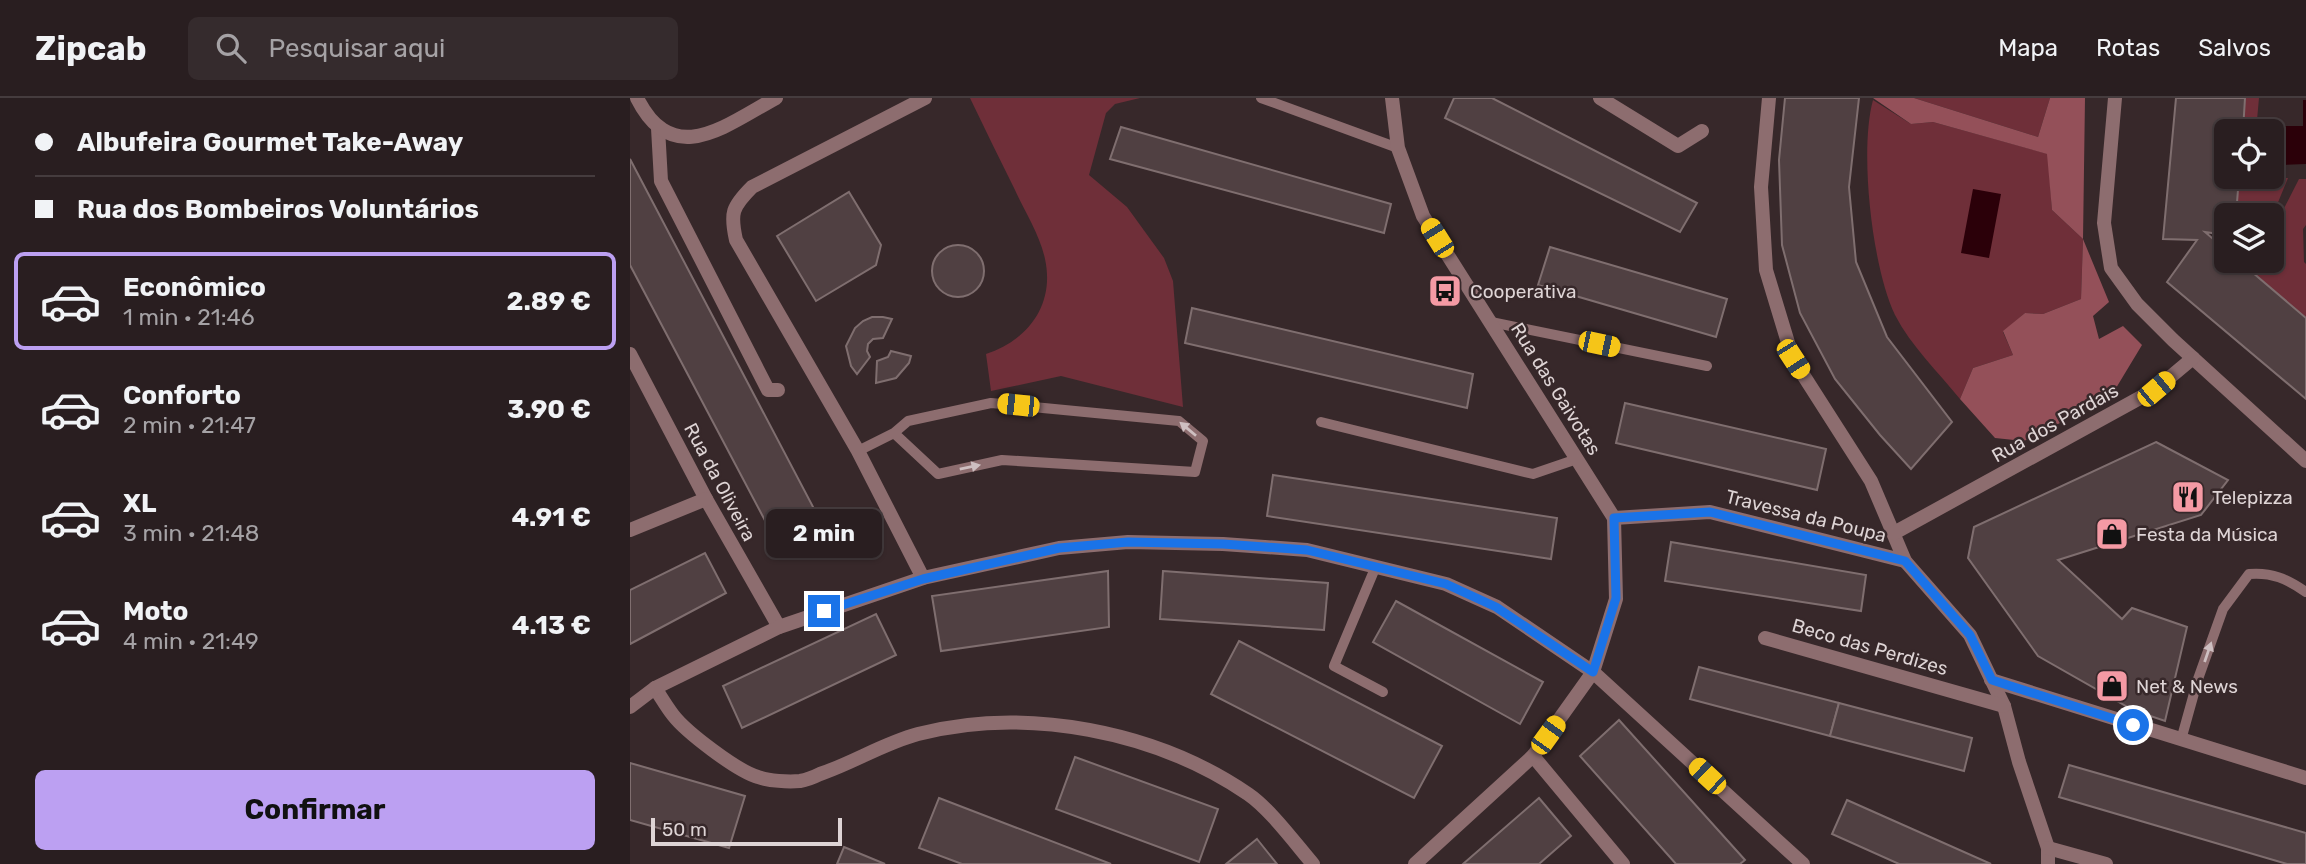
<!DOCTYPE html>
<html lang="pt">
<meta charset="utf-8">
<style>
:root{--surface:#291e20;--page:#352b2d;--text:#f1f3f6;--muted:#a5a2a5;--line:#453c3e;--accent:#bca0f2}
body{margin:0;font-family:Rubik,sans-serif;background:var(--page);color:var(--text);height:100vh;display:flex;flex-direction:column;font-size:26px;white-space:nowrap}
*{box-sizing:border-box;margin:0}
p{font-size:23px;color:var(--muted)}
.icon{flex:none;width:38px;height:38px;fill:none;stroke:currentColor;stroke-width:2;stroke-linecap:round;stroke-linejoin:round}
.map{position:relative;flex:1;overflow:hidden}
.details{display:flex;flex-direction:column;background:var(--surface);width:630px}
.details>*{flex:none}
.banner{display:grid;align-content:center;height:154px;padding:0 35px;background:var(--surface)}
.fabs{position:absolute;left:1584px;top:21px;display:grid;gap:14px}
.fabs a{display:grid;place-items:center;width:70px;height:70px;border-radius:10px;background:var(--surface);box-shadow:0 2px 5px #0004,0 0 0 2px var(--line);font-size:35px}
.scale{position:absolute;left:21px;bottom:18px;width:191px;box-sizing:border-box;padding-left:7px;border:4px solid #ded4d5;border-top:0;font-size:19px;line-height:24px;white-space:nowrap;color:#ded4d5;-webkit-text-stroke:5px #37282a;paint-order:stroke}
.end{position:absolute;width:32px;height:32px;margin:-16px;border:9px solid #1a73e8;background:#fff;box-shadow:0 0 0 4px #fff}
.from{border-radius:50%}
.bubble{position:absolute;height:49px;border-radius:10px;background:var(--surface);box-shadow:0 2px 5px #0004,0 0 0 2px var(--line);font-size:23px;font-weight:700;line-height:49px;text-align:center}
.car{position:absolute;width:21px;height:42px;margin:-21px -10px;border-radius:9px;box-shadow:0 0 5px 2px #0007;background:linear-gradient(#f5c518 24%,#345 0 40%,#f5c518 0 76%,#345 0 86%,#f5c518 0)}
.banner b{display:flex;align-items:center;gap:24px;height:66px;font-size:26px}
.banner b+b{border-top:2px solid var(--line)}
.banner i{width:18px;height:18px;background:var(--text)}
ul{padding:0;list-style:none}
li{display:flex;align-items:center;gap:21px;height:98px;margin:0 14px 10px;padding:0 21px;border:4px solid transparent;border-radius:10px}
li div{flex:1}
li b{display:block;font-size:26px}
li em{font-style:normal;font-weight:700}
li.on{border-color:var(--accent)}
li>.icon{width:63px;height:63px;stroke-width:1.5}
.cta{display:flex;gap:14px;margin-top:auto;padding:14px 35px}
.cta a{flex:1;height:80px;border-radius:10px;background:var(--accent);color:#111;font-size:28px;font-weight:700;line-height:80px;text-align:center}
header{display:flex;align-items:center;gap:42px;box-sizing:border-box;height:98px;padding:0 35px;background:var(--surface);border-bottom:2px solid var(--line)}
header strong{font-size:33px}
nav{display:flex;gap:38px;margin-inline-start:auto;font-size:24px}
.search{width:490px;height:63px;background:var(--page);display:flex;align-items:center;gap:18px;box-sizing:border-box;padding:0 24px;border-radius:10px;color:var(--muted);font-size:26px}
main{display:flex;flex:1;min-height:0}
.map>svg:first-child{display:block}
.green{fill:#6f2f39}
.forest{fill:#945059}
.water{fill:#2b0009}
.building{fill:#504042;stroke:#7f6e6f;stroke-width:2}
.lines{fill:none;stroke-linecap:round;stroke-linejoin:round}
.service{stroke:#8d6d6f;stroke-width:10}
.minor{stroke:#8d6d6f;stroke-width:14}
.tertiary{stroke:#8d6d6f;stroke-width:14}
.oneway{fill:#cebfc1}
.route{stroke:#1a73e8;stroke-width:9}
.labels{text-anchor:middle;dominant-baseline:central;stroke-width:5;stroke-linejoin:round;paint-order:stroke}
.poi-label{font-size:19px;fill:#ded4d5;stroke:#37282a;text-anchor:start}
.street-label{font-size:19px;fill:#ded4d5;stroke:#37282a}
</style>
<header>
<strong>Zipcab</strong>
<div class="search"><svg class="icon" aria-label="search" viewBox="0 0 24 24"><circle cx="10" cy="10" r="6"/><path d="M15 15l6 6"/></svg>Pesquisar aqui</div>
<nav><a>Mapa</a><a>Rotas</a><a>Salvos</a></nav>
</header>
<main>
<section class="details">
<div class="banner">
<b><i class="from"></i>Albufeira Gourmet Take-Away</b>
<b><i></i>Rua dos Bombeiros Voluntários</b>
</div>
<ul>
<li class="on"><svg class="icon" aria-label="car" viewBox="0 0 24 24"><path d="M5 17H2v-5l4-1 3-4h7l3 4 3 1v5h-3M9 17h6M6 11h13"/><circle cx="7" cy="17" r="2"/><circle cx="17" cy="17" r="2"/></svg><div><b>Econômico</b><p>1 min · 21:46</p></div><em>2.89 €</em></li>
<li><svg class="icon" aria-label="car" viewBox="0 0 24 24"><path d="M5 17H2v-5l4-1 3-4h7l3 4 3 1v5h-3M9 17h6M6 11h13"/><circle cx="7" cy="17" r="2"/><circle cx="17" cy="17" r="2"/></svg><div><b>Conforto</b><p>2 min · 21:47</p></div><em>3.90 €</em></li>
<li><svg class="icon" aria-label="car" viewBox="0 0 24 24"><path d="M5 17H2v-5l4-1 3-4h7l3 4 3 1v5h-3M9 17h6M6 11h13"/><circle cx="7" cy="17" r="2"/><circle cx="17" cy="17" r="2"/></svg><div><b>XL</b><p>3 min · 21:48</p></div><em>4.91 €</em></li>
<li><svg class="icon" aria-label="car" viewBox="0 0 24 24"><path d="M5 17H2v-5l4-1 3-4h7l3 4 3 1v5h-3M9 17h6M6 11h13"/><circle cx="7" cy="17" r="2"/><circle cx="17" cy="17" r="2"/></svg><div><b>Moto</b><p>4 min · 21:49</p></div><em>4.13 €</em></li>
</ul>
<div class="cta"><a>Confirmar</a></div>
</section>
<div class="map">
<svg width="1676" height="766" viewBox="0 0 1676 766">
<rect width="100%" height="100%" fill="#37282a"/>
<g class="green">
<path d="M340 0H510L485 6 476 15 459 77 497 109 534 160 543 183 553 309 431 278 361 293 356 256C398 242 425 207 415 161 410 137 395 114 385 92 370 62 355 31 340 0Z"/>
<polygon points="1284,0 1420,0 1408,39"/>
<polygon points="1615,0 1629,0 1627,22 1637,23 1637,33 1613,33"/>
<path d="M1243 2 1281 26 1303 24 1418 56 1422 112 1453 141 1451 201 1413 216 1395 215 1373 234 1383 257 1343 270 1330 301C1308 274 1281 248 1265 217 1242 169 1229 53 1243 2Z"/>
<polygon points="1609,79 1658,80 1642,119 1606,117"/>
<polygon points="1669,81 1676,81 1676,127 1673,131 1674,164 1676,166 1676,220 1609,163 1642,163 1642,134"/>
</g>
<polygon class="forest" points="1243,0 1284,0 1408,39 1420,0 1455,0 1453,141 1479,204 1463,218 1469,241 1493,228 1512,247 1480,300 1394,343 1365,340 1330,301 1343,270 1383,257 1373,233 1395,215 1413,216 1451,201 1453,141 1422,112 1417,56 1303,24 1281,26"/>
<g class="water">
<polygon points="1673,2 1676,2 1676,66 1651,67 1651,28 1673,28"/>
<polygon points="1343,91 1371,96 1359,160 1331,155"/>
</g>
<g class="building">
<polygon points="824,0 862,0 1067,105 1050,134 815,20"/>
<polygon points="1155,0 1229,0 1219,89 1226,164 1257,239 1322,324 1281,371 1250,337 1205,281 1170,215 1152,147 1149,62"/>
<polygon points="1546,0 1615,0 1613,33 1596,33 1596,79 1609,79 1606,117 1596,117 1596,137 1575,134 1596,152 1596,163 1609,163 1676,220 1676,301 1537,184 1567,142 1533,141"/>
<polygon points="491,29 761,106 754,135 480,61"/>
<polygon points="0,61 192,426 149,449 0,167"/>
<polygon points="219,94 251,147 246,167 186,203 147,138"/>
<circle cx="328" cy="173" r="26"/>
<polygon points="920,149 1097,201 1086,239 908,187"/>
<polygon points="562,210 843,276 837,310 555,245"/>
<polygon points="242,219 253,219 262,221 253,240 243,241 238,246 237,253 240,259 227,276 221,268 216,248 225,230 233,223"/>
<polygon points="261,253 281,258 279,265 266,280 246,285 247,263 258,259"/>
<polygon points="995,305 1196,351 1187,392 986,345"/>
<polygon points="1526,344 1598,382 1571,417 1428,462 1492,521 1502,510 1557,529 1535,623 1503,612 1408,558 1338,460 1344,429"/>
<polygon points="643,377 927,420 921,461 637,418"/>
<polygon points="1041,444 1236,477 1231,513 1035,483"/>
<polygon points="75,455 96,495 0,546 0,492"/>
<polygon points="478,473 479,529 311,553 302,498"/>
<polygon points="533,473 698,485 694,532 530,521"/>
<polygon points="766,503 913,584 890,626 743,544"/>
<polygon points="246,516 266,557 112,630 93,588"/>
<polygon points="609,543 812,648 784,700 581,596"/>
<polygon points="1069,569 1209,605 1200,638 1060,601"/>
<polygon points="1209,605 1342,640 1334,673 1200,638"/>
<polygon points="989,622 1115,762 1110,766 1046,766 950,658"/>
<polygon points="445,659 588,711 569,764 426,711"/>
<polygon points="0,665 115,698 99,750 0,722"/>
<polygon points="1439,667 1676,735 1676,766 1657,766 1429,699"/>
<polygon points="309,700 481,766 332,766 289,750"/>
<polygon points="909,700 941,738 909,766 833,766"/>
<polygon points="1217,702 1361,766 1269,766 1202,736"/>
<polygon points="627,741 647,766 596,766"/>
<polygon points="214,749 255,766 207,766"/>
</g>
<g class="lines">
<g class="service">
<polyline points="631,0 768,50"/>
<polyline points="861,224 1077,268"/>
<polyline points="691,324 903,376 947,361"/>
<polyline points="228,353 264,335 278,323 361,305 549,323 573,343 565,374 372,362 308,376 264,335"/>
<polyline points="746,468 704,568 753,594"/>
<path d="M1551 642 1568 581 1593 511 1619 476C1642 474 1657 481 1676 494"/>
</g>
<g class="minor">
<polyline points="762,0 768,50 793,118 984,420 986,501 963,574 903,658 785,766"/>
<polyline points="970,0 1048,48 1072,33"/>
<polyline points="1139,0 1131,89 1136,172 1163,261 1241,383 1275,463 1340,537 1374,608 1389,664 1418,750 1418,766"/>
<polyline points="1485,0 1474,125 1481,170 1507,206 1543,242 1676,363"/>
<polyline points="28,30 31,83 138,292 148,292"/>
<polyline points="0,256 76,401 149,529"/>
<polyline points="984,420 1080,414 1275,463"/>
<polyline points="0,432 76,401"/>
<polyline points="1264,435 1526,291 1563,260"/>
<path d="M293 480 228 353 106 142C100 115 102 109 122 89L295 0"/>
<polyline points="1135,540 1374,608"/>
<polyline points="1361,582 1676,680"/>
<path d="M25 590C31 599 36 608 43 617 56 634 107 673 128 679 139 683 158 684 170 683 176 682 184 679 190 676 223 665 254 645 288 636 396 608 526 633 618 696 640 711 665 745 683 766"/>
<polyline points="903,658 993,766"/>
<polyline points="1418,750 1476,766"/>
</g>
<g class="tertiary">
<path d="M7 0C43 72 96 27 146 0"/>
<polyline points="0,609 25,590 149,529 293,480 429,450 498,444 593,446 677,452 816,486 867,509 963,574 1173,766"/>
</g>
</g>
<defs><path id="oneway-solid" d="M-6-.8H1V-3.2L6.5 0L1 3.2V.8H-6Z" transform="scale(1.75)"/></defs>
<g class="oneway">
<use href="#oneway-solid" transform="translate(558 331) rotate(-140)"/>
<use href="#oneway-solid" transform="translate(340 369) rotate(-12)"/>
<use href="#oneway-solid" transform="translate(1578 554) rotate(-71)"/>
</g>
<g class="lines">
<polyline class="route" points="194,513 293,481 429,450 498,444 593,446 677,452 816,486 866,509 963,574 986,500 984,420 1080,414 1275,463 1340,537 1362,582 1503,627"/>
</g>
<defs>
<symbol id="bus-square" viewBox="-11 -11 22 22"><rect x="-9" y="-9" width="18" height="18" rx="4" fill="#f49aa4" stroke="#37282a"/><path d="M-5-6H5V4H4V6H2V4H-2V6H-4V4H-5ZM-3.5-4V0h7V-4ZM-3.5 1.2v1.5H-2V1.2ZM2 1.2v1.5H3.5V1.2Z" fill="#111"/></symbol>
<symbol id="restaurant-square" viewBox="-11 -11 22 22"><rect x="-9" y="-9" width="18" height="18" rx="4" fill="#f49aa4" stroke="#37282a"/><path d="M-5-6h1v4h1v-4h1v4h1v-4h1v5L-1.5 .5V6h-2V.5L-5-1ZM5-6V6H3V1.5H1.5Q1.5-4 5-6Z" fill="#111"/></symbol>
<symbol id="shop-square" viewBox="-11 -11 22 22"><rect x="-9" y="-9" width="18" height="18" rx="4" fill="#f49aa4" stroke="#37282a"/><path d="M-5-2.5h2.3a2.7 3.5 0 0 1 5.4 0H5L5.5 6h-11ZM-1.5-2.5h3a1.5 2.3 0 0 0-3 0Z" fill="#111"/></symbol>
</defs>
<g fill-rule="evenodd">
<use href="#bus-square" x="796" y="174" width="38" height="38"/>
<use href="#restaurant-square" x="1539" y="380" width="38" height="38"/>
<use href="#shop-square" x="1463" y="417" width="38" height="38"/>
<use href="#shop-square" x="1463" y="569" width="38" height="38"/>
</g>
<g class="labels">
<g class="poi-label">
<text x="840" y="193">Cooperativa</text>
<text x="1582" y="399">Telepizza</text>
<text x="1506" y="436">Festa da Música</text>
<text x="1506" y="588">Net &amp; News</text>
</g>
<g class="street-label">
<text transform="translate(926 291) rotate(58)">Rua das Gaivotas</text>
<text transform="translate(1425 325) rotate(-29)">Rua dos Pardais</text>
<text transform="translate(90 384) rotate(62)">Rua da Oliveira</text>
<text transform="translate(1176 418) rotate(14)">Travessa da Poupa</text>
<text transform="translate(1240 549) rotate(16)">Beco das Perdizes</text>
</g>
</g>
</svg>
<div class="fabs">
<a><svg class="icon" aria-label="locate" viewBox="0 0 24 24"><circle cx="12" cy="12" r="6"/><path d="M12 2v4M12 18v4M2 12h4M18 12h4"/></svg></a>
<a><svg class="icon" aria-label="layers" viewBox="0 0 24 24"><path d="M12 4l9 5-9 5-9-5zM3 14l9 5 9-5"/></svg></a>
</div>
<div class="scale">50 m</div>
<i class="end from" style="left:1503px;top:627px"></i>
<i class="end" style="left:194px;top:513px"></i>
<div class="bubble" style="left:136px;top:411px;width:116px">2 min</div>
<i class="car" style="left:807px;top:140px;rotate:328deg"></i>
<i class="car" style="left:969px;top:246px;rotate:102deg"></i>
<i class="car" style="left:1163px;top:261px;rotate:147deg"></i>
<i class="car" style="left:1526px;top:291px;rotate:50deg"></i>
<i class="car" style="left:388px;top:307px;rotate:276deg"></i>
<i class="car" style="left:918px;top:637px;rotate:36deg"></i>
<i class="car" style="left:1077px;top:678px;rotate:313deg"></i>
</div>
</main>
